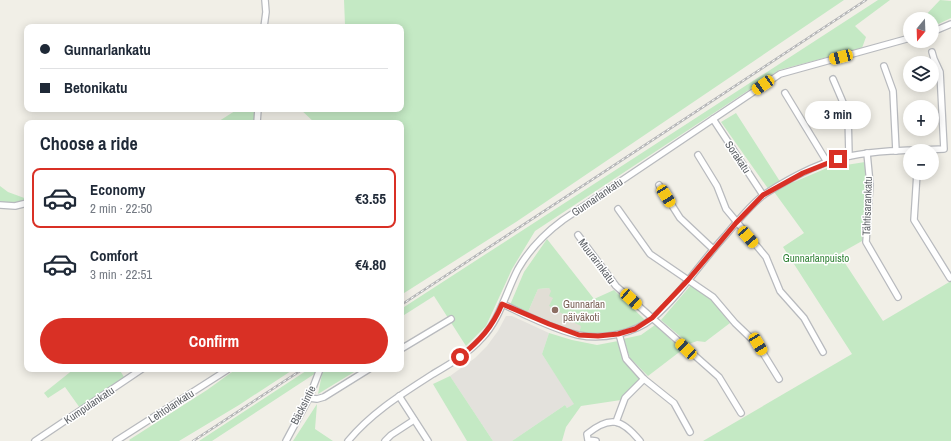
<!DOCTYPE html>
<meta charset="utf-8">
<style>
:root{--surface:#fff;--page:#f6f6f7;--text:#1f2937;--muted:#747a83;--line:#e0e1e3;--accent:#d93025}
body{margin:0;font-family:"Archivo Narrow",sans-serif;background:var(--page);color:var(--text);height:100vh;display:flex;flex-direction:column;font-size:15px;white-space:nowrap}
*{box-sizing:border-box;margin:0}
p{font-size:13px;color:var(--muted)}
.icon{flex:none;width:22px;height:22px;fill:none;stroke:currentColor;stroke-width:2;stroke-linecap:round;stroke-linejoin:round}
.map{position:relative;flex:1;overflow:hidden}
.drawer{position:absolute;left:24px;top:120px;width:380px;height:252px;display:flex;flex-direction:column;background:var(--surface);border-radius:8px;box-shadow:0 2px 10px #0003}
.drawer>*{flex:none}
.hud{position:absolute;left:24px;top:24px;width:380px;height:88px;border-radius:8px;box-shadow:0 2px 10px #0003;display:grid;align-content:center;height:88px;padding:0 16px;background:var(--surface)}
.needle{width:26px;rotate:199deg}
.tools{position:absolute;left:903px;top:12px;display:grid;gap:8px}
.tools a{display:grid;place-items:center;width:36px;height:36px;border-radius:50%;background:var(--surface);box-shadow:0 2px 10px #0003;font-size:20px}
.end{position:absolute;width:18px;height:18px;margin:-9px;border:5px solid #d93025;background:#fff;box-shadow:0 0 0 2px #fff}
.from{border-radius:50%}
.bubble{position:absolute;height:28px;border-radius:14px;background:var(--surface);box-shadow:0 2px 10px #0003;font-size:13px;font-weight:800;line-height:28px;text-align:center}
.car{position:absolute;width:12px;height:24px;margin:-12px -6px;border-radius:5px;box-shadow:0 0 3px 1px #0007;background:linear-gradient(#f5c518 24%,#345 0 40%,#f5c518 0 76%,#345 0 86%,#f5c518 0)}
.hud b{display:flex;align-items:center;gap:14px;height:38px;font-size:15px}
.hud b+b{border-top:1px solid var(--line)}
.hud i{width:10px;height:10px;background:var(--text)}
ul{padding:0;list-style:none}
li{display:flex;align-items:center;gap:12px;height:60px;margin:0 8px 6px;padding:0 8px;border:2px solid transparent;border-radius:8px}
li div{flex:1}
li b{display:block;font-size:15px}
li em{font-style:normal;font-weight:800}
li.selected{border-color:var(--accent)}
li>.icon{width:36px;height:36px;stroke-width:1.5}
h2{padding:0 16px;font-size:18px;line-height:48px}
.primary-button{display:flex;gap:8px;margin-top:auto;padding:8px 16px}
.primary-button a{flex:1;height:46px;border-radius:24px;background:var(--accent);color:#fff;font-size:16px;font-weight:800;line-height:46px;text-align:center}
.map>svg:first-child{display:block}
.industrial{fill:#e3e1dc}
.education{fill:#e1ded5}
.green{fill:#c4e9c4}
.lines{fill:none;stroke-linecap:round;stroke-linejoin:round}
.minor-casing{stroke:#b8babe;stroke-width:8}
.minor{stroke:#fff;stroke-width:5.5}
.rail-casing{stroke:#b6b7b8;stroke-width:2.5}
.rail{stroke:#fff;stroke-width:1;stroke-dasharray:3;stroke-linecap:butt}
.route{stroke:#d93025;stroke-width:5}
.education-dot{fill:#8d6e63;stroke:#fff;stroke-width:1.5}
.labels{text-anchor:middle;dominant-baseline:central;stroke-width:3;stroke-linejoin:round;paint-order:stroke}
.street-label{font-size:11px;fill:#5f6368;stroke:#fff}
.park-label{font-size:11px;fill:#328337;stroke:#fff}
.education-label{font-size:11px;fill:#785e54;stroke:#fff;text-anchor:start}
</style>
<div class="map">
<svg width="951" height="441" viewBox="0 0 951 441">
<rect width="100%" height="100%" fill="#f1efe7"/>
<polygon class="industrial" points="506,316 512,316 549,333 542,354 575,404 567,408 565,405 512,441 493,441 450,376 475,358 487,346 498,331"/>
<polygon class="education" points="549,288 583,321 579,333 564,328 528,312 538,289"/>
<g class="green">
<polygon points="344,0 844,0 516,222 401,295 401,123 315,123 300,109 401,109 401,27 341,27 345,25"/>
<polygon points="878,0 890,0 855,26 866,37 862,48 779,70 535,231 512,269 486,326 466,346 434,296 401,317 401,309"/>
<polygon points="940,0 951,1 951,18 932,27 932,19 922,19"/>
<polygon points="238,109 256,109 256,123 216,123"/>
<polygon points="736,113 781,183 780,184 794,182 827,168 865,162 867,184 862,241 839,254 883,321 951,281 951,441 703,441 852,354 783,247 804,233 772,189 769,190 721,122"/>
<polygon points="0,186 8,192 27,199 27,201 13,204 0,202"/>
<polygon points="547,239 594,299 614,290 645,320 622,331 602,334 579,333 581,326 569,320 570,317 559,312 559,310 549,306 553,298 549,296 551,291 549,288 538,289 528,312 510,305 524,272"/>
<polygon points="691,285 712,300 730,323 705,342 697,341 689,344 661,320"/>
<polygon points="655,325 682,350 648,376 630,358 623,339 641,335"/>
<polygon points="549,333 572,340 597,345 618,341 623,360 641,380 621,400 581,406 566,427 562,441 512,441 565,405 567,408 574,404 542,354"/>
<polygon points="74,369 119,369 124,377 80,408 65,387 48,398 44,393"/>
<polygon points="230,369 294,369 239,405 179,441 130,441 129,440 207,390 232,372"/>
<polygon points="309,369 322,369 212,441 199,441"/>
<polygon points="323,369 359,369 318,394"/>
<polygon points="450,376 493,441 467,441 433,384"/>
<polygon points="317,404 315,429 333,441 293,441"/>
</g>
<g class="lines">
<defs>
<g id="minor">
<polyline points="264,27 266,12 265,0"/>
<polyline points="932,32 951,24"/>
<polyline points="884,66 893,91 896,151"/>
<polyline points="833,79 848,114 849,156"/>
<polyline points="785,93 827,162"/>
<polyline points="713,119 763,195"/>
<polyline points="257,123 258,109"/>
<polyline points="867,153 870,184 866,242 898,297"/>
<polyline points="698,155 717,186 726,209 766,257 780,291 804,318 823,352"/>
<polyline points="917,173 914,220 950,278"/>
<polyline points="659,185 680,218 713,249"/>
<polyline points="0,205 15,206 27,203"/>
<polyline points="618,209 650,254 713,297 735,323 758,345 779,379"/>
<polyline points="578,235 616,286 719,377 741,413"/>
<path d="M503 304C522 314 557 330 578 335 602 340 634 334 653 318 680 295 701 262 725 236 735 224 752 203 765 194 790 178 820 161 850 156 881 150 912 150 944 149L940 72 934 59 932 52"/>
<polyline points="619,334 626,359 644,379 674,403 690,432"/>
<polyline points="401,349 451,319"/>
<polyline points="399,396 428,441"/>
<polyline points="309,398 317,399 324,397 369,369"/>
<polyline points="616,422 625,398 644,379"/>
<polyline points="35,441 142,369"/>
<polyline points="116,441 227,370"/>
<polyline points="286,441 309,398 320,369"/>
<path d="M348 441C372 412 402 394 433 374 450 364 469 353 482 338 500 319 506 292 518 269 530 248 544 234 563 220L780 74 910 38"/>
<polyline points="385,441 391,435 414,420"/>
<path d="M596 441 588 440 587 434C610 415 622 419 640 441"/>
</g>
</defs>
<use href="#minor" class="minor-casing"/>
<use href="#minor" class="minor"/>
<defs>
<g id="rail">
<polyline points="401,305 866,0"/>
<polyline points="193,441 303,369"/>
</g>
</defs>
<use href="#rail" class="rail-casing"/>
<use href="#rail" class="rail"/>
</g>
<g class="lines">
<path class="route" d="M460 357C480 340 492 328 502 304L549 324 579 335 598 336 618 334 635 329 652 318 688 280 736 223 763 195 803 173 838 159"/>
</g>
<circle class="education-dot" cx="555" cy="310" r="4"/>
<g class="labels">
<g class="street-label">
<text transform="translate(738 157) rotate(56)">Sorakatu</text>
<text transform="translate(597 197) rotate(-34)">Gunnarlankatu</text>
<text transform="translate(867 206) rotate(-88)">Tähtisarankatu</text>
<text transform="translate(597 261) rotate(53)">Muurarinkatu</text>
<text transform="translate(89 405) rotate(-34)">Kumpulankatu</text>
<text transform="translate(303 405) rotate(-63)">Bäcksintie</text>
<text transform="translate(171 406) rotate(-33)">Lehtolankatu</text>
</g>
<g class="park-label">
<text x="816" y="258">Gunnarlanpuisto</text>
</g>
<g class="education-label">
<text x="563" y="304">Gunnarlan<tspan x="563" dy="13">päiväkoti</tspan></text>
</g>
</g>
</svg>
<div class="tools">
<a><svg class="needle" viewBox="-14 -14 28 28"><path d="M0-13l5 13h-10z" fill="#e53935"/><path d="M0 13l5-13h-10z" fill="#747a83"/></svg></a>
<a><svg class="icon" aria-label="layers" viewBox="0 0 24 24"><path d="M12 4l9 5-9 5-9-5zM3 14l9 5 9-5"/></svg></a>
<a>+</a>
<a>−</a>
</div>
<i class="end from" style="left:460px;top:357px"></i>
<i class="end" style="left:838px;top:159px"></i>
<div class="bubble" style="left:805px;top:101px;width:66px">3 min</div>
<i class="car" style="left:841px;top:57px;rotate:255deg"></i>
<i class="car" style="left:763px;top:85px;rotate:236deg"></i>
<i class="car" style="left:666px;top:196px;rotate:148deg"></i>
<i class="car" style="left:748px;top:237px;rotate:139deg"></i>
<i class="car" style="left:631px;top:299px;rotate:132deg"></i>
<i class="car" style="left:758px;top:344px;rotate:149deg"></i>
<i class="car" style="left:686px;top:349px;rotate:313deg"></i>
<div class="hud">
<b><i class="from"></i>Gunnarlankatu</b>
<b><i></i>Betonikatu</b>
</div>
<section class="drawer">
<h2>Choose a ride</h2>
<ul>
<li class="selected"><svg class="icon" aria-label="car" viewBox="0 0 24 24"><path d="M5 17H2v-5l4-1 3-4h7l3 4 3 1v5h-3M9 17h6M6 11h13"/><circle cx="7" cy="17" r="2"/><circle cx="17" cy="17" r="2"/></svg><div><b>Economy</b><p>2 min · 22:50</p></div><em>€3.55</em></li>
<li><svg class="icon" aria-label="car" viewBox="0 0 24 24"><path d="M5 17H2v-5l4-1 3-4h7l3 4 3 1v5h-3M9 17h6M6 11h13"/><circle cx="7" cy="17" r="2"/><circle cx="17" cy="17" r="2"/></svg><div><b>Comfort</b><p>3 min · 22:51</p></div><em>€4.80</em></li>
</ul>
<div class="primary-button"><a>Confirm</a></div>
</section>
</div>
